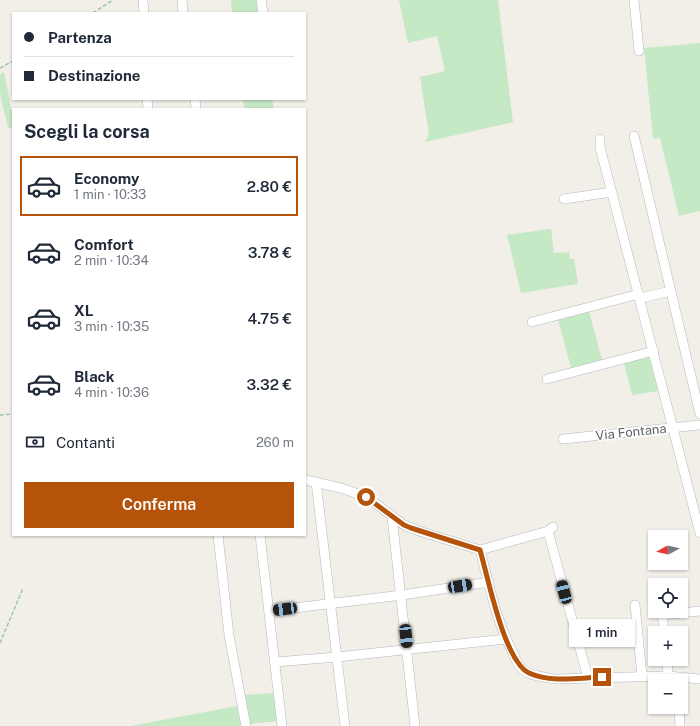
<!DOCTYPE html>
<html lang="it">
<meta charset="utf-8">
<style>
:root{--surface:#fff;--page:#f6f6f7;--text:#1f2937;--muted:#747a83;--line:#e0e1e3;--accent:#b45309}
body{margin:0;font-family:"Public Sans",sans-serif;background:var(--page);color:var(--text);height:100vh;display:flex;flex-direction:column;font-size:15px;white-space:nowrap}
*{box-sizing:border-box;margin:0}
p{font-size:13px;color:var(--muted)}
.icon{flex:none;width:22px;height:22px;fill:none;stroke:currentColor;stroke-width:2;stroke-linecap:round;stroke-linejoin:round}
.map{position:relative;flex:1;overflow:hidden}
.details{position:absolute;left:12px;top:108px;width:294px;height:428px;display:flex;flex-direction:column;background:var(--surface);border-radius:0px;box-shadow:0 1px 3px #0004}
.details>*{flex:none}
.hud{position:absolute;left:12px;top:12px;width:294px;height:88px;border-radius:0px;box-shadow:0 1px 3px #0004;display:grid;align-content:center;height:88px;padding:0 12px;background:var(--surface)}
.needle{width:26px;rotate:262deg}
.buttons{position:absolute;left:648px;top:530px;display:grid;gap:8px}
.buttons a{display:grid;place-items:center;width:40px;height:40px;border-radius:0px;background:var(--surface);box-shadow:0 1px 3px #0004;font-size:20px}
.end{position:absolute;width:18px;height:18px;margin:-9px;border:5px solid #b45309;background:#fff;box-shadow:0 0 0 2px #fff}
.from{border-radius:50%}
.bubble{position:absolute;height:28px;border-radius:0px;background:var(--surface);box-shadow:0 1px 3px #0004;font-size:13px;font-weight:600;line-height:28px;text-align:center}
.car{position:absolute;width:12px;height:24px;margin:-12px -6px;border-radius:5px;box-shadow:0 0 3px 1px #0007;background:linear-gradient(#222 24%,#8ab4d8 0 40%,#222 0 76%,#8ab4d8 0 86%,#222 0)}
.hud b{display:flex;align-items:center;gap:14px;height:38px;font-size:15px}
.hud b+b{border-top:1px solid var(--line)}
.hud i{width:10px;height:10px;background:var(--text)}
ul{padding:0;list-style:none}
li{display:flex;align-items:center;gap:12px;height:60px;margin:0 8px 6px;padding:0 4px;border:2px solid transparent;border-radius:0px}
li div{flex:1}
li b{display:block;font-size:15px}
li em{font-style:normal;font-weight:600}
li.selected{border-color:var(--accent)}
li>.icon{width:36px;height:36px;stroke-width:1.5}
h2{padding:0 12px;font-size:18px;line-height:48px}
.pay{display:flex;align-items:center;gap:10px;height:44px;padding:0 12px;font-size:15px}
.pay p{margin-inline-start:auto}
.primary-button{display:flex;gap:8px;margin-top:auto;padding:8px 12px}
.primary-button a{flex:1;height:46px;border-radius:0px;background:var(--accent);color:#fff;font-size:16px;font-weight:600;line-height:46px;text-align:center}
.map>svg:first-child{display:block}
.green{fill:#c5e8c5}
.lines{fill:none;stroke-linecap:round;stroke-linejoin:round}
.minor-casing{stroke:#b5b8bc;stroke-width:10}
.path{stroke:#9cc7a9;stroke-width:1.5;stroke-dasharray:4 2;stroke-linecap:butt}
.minor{stroke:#fff;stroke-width:9}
.route{stroke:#b45309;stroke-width:5}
.labels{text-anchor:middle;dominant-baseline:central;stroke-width:3.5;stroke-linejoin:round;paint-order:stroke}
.street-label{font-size:13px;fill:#5f6368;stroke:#fff}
</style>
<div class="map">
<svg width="700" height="726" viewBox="0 0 700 726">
<rect width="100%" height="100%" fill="#f1efe8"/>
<g class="green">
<polygon points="231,0 259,0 261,13 232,13"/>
<polygon points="399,0 498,0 513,122 425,142 429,134 420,77 445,71 437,36 408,43"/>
<polygon points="700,43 700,211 679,216 660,138 653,139 644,48"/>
<polygon points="4,72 13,117 13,127 8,128 0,94 0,74"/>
<polygon points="243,99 272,99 274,109 244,109"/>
<polygon points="551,229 554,253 569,252 570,259 574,259 578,284 521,293 507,235"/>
<polygon points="589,311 602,360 571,368 558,319"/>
<polygon points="649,356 658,391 632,395 624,363"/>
<polygon points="273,693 277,721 250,724 245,695"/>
<polygon points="237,706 241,726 131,726"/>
</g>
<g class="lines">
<defs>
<g id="minor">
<polyline points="143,0 144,13"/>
<polyline points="182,0 183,13"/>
<polyline points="261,0 263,13"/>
<polyline points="634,0 639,51"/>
<polyline points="147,99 148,109"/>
<polyline points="195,99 196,109"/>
<polyline points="634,136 700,414"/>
<path d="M600 139V147C634 276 666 404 700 533"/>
<polyline points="564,199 612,192"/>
<polyline points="641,298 671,291"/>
<polyline points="532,322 639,294"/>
<polyline points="547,379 654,351"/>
<polyline points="563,439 700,425"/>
<polyline points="305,480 341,488 358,494 375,503 404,525 419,531 480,550 548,531 553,527"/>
<polyline points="316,482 345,726"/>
<polyline points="392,517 415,726"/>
<polyline points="548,531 588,678"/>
<polyline points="218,535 229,635 246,726"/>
<polyline points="260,535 282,726"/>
<path d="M480 550C489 584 496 621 513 653 515 658 518 665 522 669 530 676 544 677 554 679L668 676 700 679"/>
<polyline points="635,605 642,676"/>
<polyline points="269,611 402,595 489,582"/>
<polyline points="662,611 664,633"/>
<polyline points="662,615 700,611"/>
<polyline points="667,659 668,676"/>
<polyline points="275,662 337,657 506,639"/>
<polyline points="679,707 680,726"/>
</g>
</defs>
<use href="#minor" class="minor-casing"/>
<g class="path">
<polyline points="93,13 113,0"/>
<polyline points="0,68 13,61"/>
<polyline points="0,415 13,414"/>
<polyline points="0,643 23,588"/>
</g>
<use href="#minor" class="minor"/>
</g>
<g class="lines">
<path class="route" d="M366 497 404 525 411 528 480 550C488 577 504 661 529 673 551 683 578 678 602 677"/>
</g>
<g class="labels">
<g class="street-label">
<text transform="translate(631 432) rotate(-6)">Via Fontana</text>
</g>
</g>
</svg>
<div class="buttons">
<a><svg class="needle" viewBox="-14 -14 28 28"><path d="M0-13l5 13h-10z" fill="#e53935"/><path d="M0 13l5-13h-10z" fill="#747a83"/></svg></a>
<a><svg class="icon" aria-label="locate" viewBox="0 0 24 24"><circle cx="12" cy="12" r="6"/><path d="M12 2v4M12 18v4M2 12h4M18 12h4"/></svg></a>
<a>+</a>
<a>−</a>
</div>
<i class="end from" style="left:366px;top:497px"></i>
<i class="end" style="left:602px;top:677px"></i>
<div class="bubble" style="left:569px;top:619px;width:66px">1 min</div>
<i class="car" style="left:460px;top:586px;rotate:81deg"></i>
<i class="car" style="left:564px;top:592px;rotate:345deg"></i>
<i class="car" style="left:285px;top:609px;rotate:263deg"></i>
<i class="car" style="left:406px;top:636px;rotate:174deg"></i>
<div class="hud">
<b><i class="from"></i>Partenza</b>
<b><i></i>Destinazione</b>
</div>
<section class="details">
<h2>Scegli la corsa</h2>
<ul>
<li class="selected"><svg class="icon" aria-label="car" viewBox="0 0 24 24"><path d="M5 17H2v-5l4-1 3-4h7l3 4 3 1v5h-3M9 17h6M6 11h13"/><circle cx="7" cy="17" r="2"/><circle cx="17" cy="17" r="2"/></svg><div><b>Economy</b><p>1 min · 10:33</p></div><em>2.80 €</em></li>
<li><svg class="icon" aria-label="car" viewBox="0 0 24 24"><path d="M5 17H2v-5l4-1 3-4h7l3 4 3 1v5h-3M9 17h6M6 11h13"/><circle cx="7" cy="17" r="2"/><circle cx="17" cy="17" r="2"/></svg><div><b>Comfort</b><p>2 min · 10:34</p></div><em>3.78 €</em></li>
<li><svg class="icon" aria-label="car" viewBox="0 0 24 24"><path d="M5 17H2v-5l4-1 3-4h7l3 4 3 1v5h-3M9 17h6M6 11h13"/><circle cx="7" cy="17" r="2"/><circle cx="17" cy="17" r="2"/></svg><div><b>XL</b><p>3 min · 10:35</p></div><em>4.75 €</em></li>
<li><svg class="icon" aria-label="car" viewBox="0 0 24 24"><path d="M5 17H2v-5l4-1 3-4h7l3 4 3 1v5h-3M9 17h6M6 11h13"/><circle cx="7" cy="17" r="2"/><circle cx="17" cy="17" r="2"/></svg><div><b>Black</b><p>4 min · 10:36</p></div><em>3.32 €</em></li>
</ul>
<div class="pay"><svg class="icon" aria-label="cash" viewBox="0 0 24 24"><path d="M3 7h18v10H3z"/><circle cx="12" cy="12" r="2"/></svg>Contanti<p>260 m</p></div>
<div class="primary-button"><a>Conferma</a></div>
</section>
</div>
